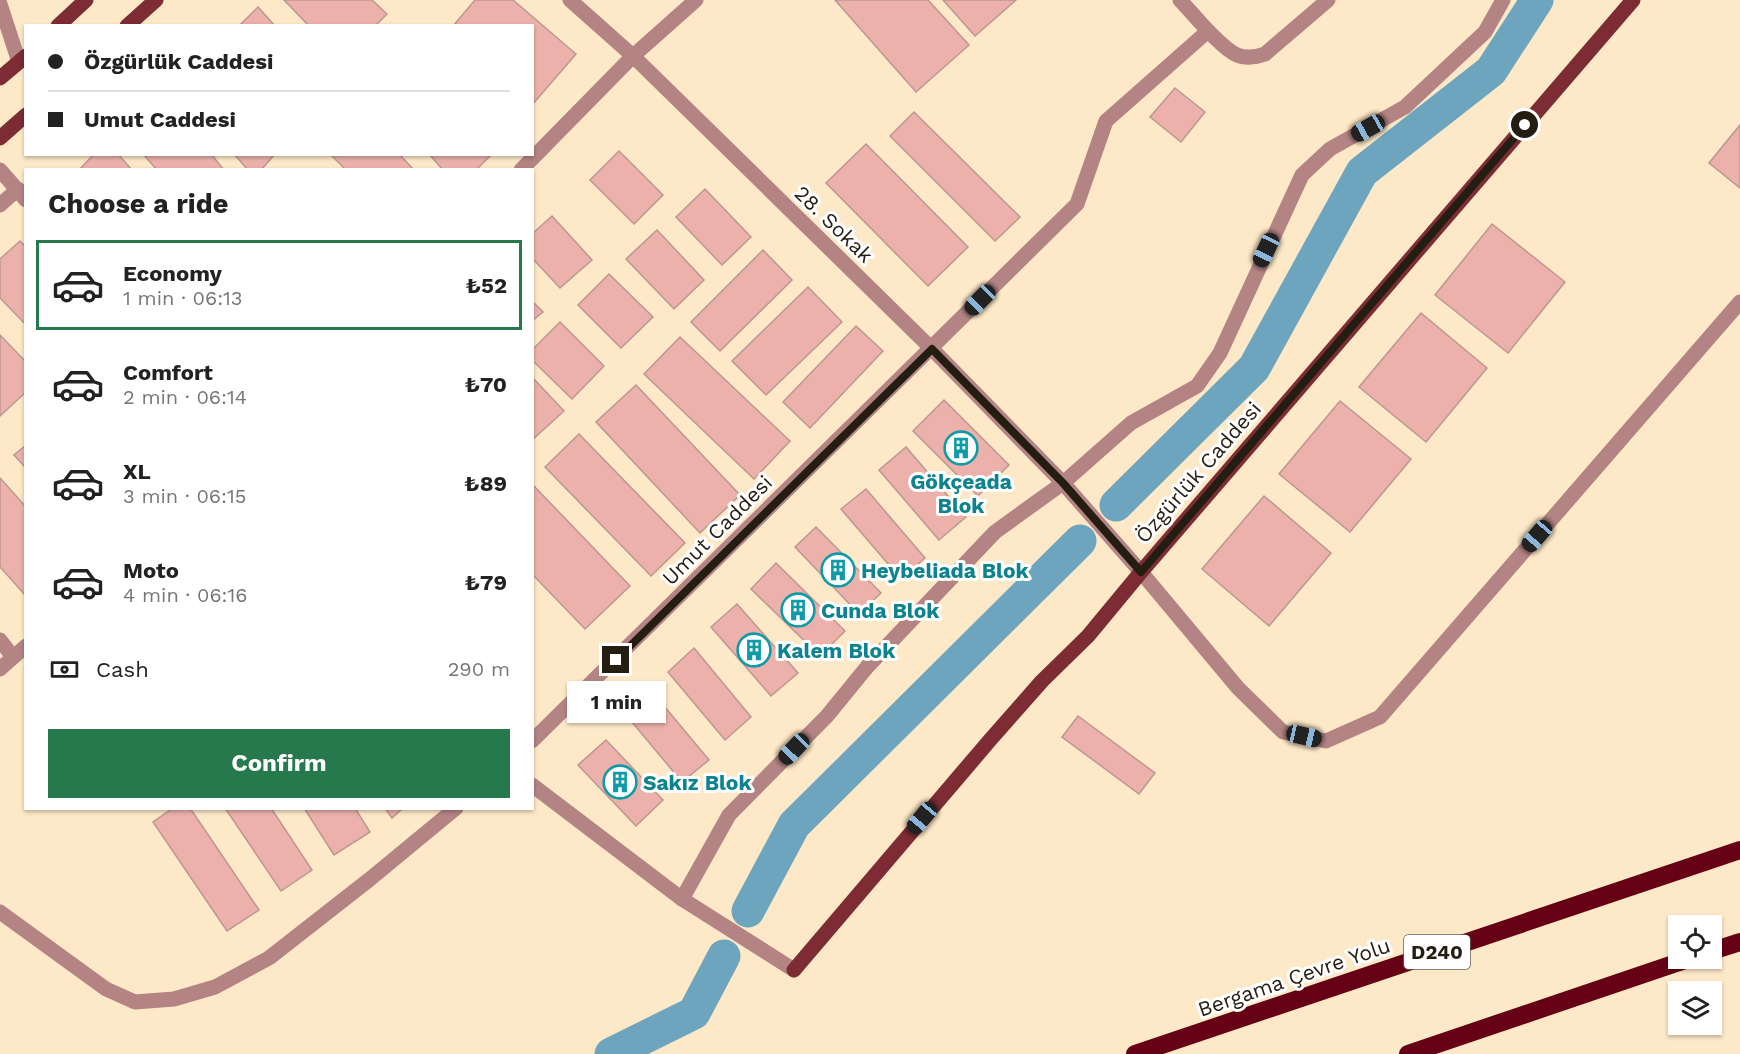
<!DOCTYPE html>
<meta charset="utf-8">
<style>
:root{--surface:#fff;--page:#f2f2f2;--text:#222;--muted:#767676;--line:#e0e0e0;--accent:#26794c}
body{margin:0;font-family:"Work Sans",sans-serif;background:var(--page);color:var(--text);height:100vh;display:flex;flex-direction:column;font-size:22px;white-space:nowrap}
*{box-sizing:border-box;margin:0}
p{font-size:20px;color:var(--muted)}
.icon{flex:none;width:33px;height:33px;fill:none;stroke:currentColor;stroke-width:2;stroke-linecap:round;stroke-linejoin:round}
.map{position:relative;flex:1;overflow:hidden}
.details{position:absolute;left:24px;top:168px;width:510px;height:642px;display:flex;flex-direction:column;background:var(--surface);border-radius:0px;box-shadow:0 2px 4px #0004}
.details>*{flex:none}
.guide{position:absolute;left:24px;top:24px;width:510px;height:132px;border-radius:0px;box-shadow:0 2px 4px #0004;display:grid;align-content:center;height:132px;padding:0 24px;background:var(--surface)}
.controls{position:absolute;left:1668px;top:915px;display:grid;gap:12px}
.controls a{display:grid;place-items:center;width:54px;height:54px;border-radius:0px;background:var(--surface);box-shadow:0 2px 4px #0004;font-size:30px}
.end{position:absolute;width:27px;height:27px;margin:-14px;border:8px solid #241d11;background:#fff;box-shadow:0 0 0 3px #fff}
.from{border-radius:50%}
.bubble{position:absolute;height:42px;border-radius:0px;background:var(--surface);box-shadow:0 2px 4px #0004;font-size:20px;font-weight:700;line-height:42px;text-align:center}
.car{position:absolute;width:18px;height:36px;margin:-18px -9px;border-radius:8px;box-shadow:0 0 4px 2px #0007;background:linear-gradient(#222 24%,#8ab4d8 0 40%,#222 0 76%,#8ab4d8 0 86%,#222 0)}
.guide b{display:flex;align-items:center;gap:21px;height:57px;font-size:22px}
.guide b+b{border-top:2px solid var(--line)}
.guide i{width:15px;height:15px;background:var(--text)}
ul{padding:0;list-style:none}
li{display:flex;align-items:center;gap:18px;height:90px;margin:0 12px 9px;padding:0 12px;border:3px solid transparent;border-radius:0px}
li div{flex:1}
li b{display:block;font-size:22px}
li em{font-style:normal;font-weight:700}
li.selected{border-color:var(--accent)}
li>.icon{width:54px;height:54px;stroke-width:1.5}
h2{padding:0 24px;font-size:27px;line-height:72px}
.pay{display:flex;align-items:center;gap:15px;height:66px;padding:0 24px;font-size:22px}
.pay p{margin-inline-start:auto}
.button{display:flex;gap:12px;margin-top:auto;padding:12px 24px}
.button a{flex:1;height:69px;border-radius:0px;background:var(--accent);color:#fff;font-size:24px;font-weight:700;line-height:69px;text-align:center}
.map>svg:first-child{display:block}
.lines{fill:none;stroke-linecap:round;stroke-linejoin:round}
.canal{stroke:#6da4be;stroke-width:33}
.building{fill:#ecb1ab;stroke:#be9692;stroke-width:1.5}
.minor{stroke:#b48484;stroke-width:15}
.major{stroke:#7c2c32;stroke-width:15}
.highway{stroke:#650015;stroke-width:18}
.route{stroke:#241d11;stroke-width:8}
.labels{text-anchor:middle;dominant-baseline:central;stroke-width:6;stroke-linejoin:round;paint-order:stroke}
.shield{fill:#fff;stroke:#666158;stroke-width:1.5}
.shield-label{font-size:20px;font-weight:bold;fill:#241d11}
.street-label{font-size:21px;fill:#241d11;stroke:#fff}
.culture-label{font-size:21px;font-weight:bold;fill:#0d838f;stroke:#fff;text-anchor:start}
</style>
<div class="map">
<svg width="1740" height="1054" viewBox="0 0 1740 1054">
<rect width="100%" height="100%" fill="#fde8c7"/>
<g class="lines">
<g class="canal">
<polyline points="1116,505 1254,368 1362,172 1491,71 1537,0"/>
<polyline points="748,911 794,825 1080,541"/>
<polyline points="611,1054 694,1013 724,956"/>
</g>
</g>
<g class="building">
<polygon points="284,0 372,0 387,14 375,26 309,26"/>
<polygon points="475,0 513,0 576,54 532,105 532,26 453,26"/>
<polygon points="835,0 928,0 969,45 916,92"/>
<polygon points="943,0 1016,0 975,36"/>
<polygon points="258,7 275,26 239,26"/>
<polygon points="1175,88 1205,112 1181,142 1150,117"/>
<polygon points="914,112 1020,217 995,241 890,136"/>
<polygon points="1740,125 1740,188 1709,163"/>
<polygon points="866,144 968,247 928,286 826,183"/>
<polygon points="619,151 663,195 634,224 590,180"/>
<polygon points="94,154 118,154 132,170 79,170"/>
<polygon points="143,154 211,154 224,170 157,170"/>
<polygon points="234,154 275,154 261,170 248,170"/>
<polygon points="330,154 399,154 414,170 346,170"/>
<polygon points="429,154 492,154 476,170 443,170"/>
<polygon points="705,189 751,237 722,265 676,217"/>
<polygon points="552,216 592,260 560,288 532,258 532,234"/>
<polygon points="1492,224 1565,282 1508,353 1435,295"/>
<polygon points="657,230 704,280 674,309 626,259"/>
<polygon points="20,241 26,247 26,325 0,298 0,259"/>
<polygon points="763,250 792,280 720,351 691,322"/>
<polygon points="609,274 653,317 621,348 578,305"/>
<polygon points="808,287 842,322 766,395 732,361"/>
<polygon points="532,301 543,312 532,321"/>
<polygon points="1421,313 1487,368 1426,442 1359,387"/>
<polygon points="560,322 604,366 572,399 532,360 532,350"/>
<polygon points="856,326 883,351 810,428 783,402"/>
<polygon points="0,335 26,362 26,392 0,416"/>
<polygon points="680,337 790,441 754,479 644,374"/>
<polygon points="532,377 564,411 532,440"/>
<polygon points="636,385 740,495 700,533 596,422"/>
<polygon points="944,400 1009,465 978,496 913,431"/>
<polygon points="1340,401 1411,459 1350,532 1279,474"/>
<polygon points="579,434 685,543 651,576 545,467"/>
<polygon points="26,445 26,468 14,455"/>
<polygon points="906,447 966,517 939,540 879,470"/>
<polygon points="0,478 26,507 26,596 0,567"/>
<polygon points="532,484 630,586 585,629 532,574"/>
<polygon points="866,489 925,558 901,579 841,509"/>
<polygon points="1264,496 1331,553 1269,626 1202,569"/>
<polygon points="816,527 881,593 859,614 795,547"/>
<polygon points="776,563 845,631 820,656 751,589"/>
<polygon points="737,604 798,673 771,696 711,627"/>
<polygon points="694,648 751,717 725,740 668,672"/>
<polygon points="649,688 709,760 682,782 622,710"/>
<polygon points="1078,716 1155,773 1139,794 1062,737"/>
<polygon points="606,740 663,800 636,826 578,765"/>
<polygon points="173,808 190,808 259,910 227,931 153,822"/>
<polygon points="225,808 271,808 312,870 281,891"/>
<polygon points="304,808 355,808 370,832 334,855"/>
<polygon points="385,808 403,808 392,818"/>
</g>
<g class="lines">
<g class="minor">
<polyline points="570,0 633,56 932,349 1063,483 1141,572 1238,688 1283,732 1326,741 1380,717 1740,302"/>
<polyline points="0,4 19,62"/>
<path d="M1208 31C1227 49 1237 64 1265 54L1328 0"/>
<polyline points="0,170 26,200"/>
<polyline points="521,170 633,56 696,0"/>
<polyline points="0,205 18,189"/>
<polyline points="0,640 13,657"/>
<polyline points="0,669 26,646"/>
<polyline points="532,741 1077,204 1106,121 1208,31 1180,0"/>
<polyline points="532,785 682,899 794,970"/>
<polyline points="682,899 729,815 827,716 867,667 995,532 1063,483 1131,423 1197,386 1220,353 1302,175 1330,149 1405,107 1485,32 1503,0"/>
<polyline points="0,912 106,989 135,1002 174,999 215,987 269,958 370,879 456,808"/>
</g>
<g class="major">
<polyline points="58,26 86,0"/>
<polyline points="127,26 156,0"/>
<polyline points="0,78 26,56"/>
<polyline points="0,138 26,115"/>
<polyline points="794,970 990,740 1042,681 1088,636 1141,572 1633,0"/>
</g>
<g class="highway">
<polyline points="1712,951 1740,942"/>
<polyline points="1135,1054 1740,850"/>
<polyline points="1408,1054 1691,958"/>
</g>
</g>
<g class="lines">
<polyline class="route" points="616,660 932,349 1063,483 1141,572 1525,125"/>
</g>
<defs>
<symbol id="building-ring" viewBox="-11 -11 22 22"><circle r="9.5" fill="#fff" stroke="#0f9aa8" stroke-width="1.5"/><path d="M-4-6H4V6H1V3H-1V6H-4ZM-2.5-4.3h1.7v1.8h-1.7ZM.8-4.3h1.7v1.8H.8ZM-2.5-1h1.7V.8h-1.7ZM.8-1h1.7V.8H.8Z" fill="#0f9aa8"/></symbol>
</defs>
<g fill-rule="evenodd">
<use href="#building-ring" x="942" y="429" width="38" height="38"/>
<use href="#building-ring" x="819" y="551" width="38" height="38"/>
<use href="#building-ring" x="779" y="591" width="38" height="38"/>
<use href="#building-ring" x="735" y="631" width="38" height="38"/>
<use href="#building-ring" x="601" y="763" width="38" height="38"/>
</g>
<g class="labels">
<rect class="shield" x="1404" y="935" width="66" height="34" rx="4.5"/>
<g class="shield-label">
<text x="1437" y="952">D240</text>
</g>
<g class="street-label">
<text transform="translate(834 224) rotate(44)">28. Sokak</text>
<text transform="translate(1198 472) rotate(-49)">Özgürlük Caddesi</text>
<text transform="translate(717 530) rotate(-45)">Umut Caddesi</text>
<text transform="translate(1294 977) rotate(-19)">Bergama Çevre Yolu</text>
</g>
<g class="culture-label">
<text x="961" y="481" text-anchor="middle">Gökçeada<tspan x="961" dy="24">Blok</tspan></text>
<text x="861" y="570">Heybeliada Blok</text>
<text x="821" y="610">Cunda Blok</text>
<text x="777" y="650">Kalem Blok</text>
<text x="643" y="782">Sakız Blok</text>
</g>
</g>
</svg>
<div class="controls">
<a><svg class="icon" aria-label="locate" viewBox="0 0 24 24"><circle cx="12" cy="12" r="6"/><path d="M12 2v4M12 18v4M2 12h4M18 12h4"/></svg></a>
<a><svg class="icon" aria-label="layers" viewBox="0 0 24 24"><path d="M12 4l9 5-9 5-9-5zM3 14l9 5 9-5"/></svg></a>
</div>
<i class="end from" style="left:1525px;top:125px"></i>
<i class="end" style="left:616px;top:660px"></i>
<div class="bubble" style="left:567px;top:681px;width:99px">1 min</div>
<i class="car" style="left:1368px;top:128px;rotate:241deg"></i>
<i class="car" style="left:1266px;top:250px;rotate:205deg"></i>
<i class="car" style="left:980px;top:300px;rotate:225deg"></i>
<i class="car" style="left:1537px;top:536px;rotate:221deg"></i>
<i class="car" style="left:1304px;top:736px;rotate:103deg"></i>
<i class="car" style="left:794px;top:749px;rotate:224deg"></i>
<i class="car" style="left:922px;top:818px;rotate:220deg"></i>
<div class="guide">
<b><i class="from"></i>Özgürlük Caddesi</b>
<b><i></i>Umut Caddesi</b>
</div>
<section class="details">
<h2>Choose a ride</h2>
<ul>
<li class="selected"><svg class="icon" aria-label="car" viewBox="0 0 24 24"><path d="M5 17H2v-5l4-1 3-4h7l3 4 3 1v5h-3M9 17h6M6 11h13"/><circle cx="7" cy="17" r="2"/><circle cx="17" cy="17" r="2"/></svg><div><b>Economy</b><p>1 min · 06:13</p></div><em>₺52</em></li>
<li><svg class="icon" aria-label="car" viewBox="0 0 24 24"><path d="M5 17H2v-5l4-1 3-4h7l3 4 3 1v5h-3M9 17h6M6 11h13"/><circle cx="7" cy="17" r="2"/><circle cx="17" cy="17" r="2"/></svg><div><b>Comfort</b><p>2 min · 06:14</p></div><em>₺70</em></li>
<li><svg class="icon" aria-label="car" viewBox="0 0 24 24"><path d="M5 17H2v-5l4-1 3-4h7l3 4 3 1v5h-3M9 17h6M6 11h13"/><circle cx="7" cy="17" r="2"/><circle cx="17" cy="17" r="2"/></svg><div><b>XL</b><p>3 min · 06:15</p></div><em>₺89</em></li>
<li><svg class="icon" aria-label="car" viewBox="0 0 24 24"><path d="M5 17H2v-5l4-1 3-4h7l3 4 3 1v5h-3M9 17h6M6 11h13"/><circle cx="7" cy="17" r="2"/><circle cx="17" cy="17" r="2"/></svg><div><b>Moto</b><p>4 min · 06:16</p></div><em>₺79</em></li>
</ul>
<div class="pay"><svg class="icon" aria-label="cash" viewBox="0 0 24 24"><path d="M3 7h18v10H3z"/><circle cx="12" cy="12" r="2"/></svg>Cash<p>290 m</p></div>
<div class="button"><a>Confirm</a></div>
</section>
</div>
